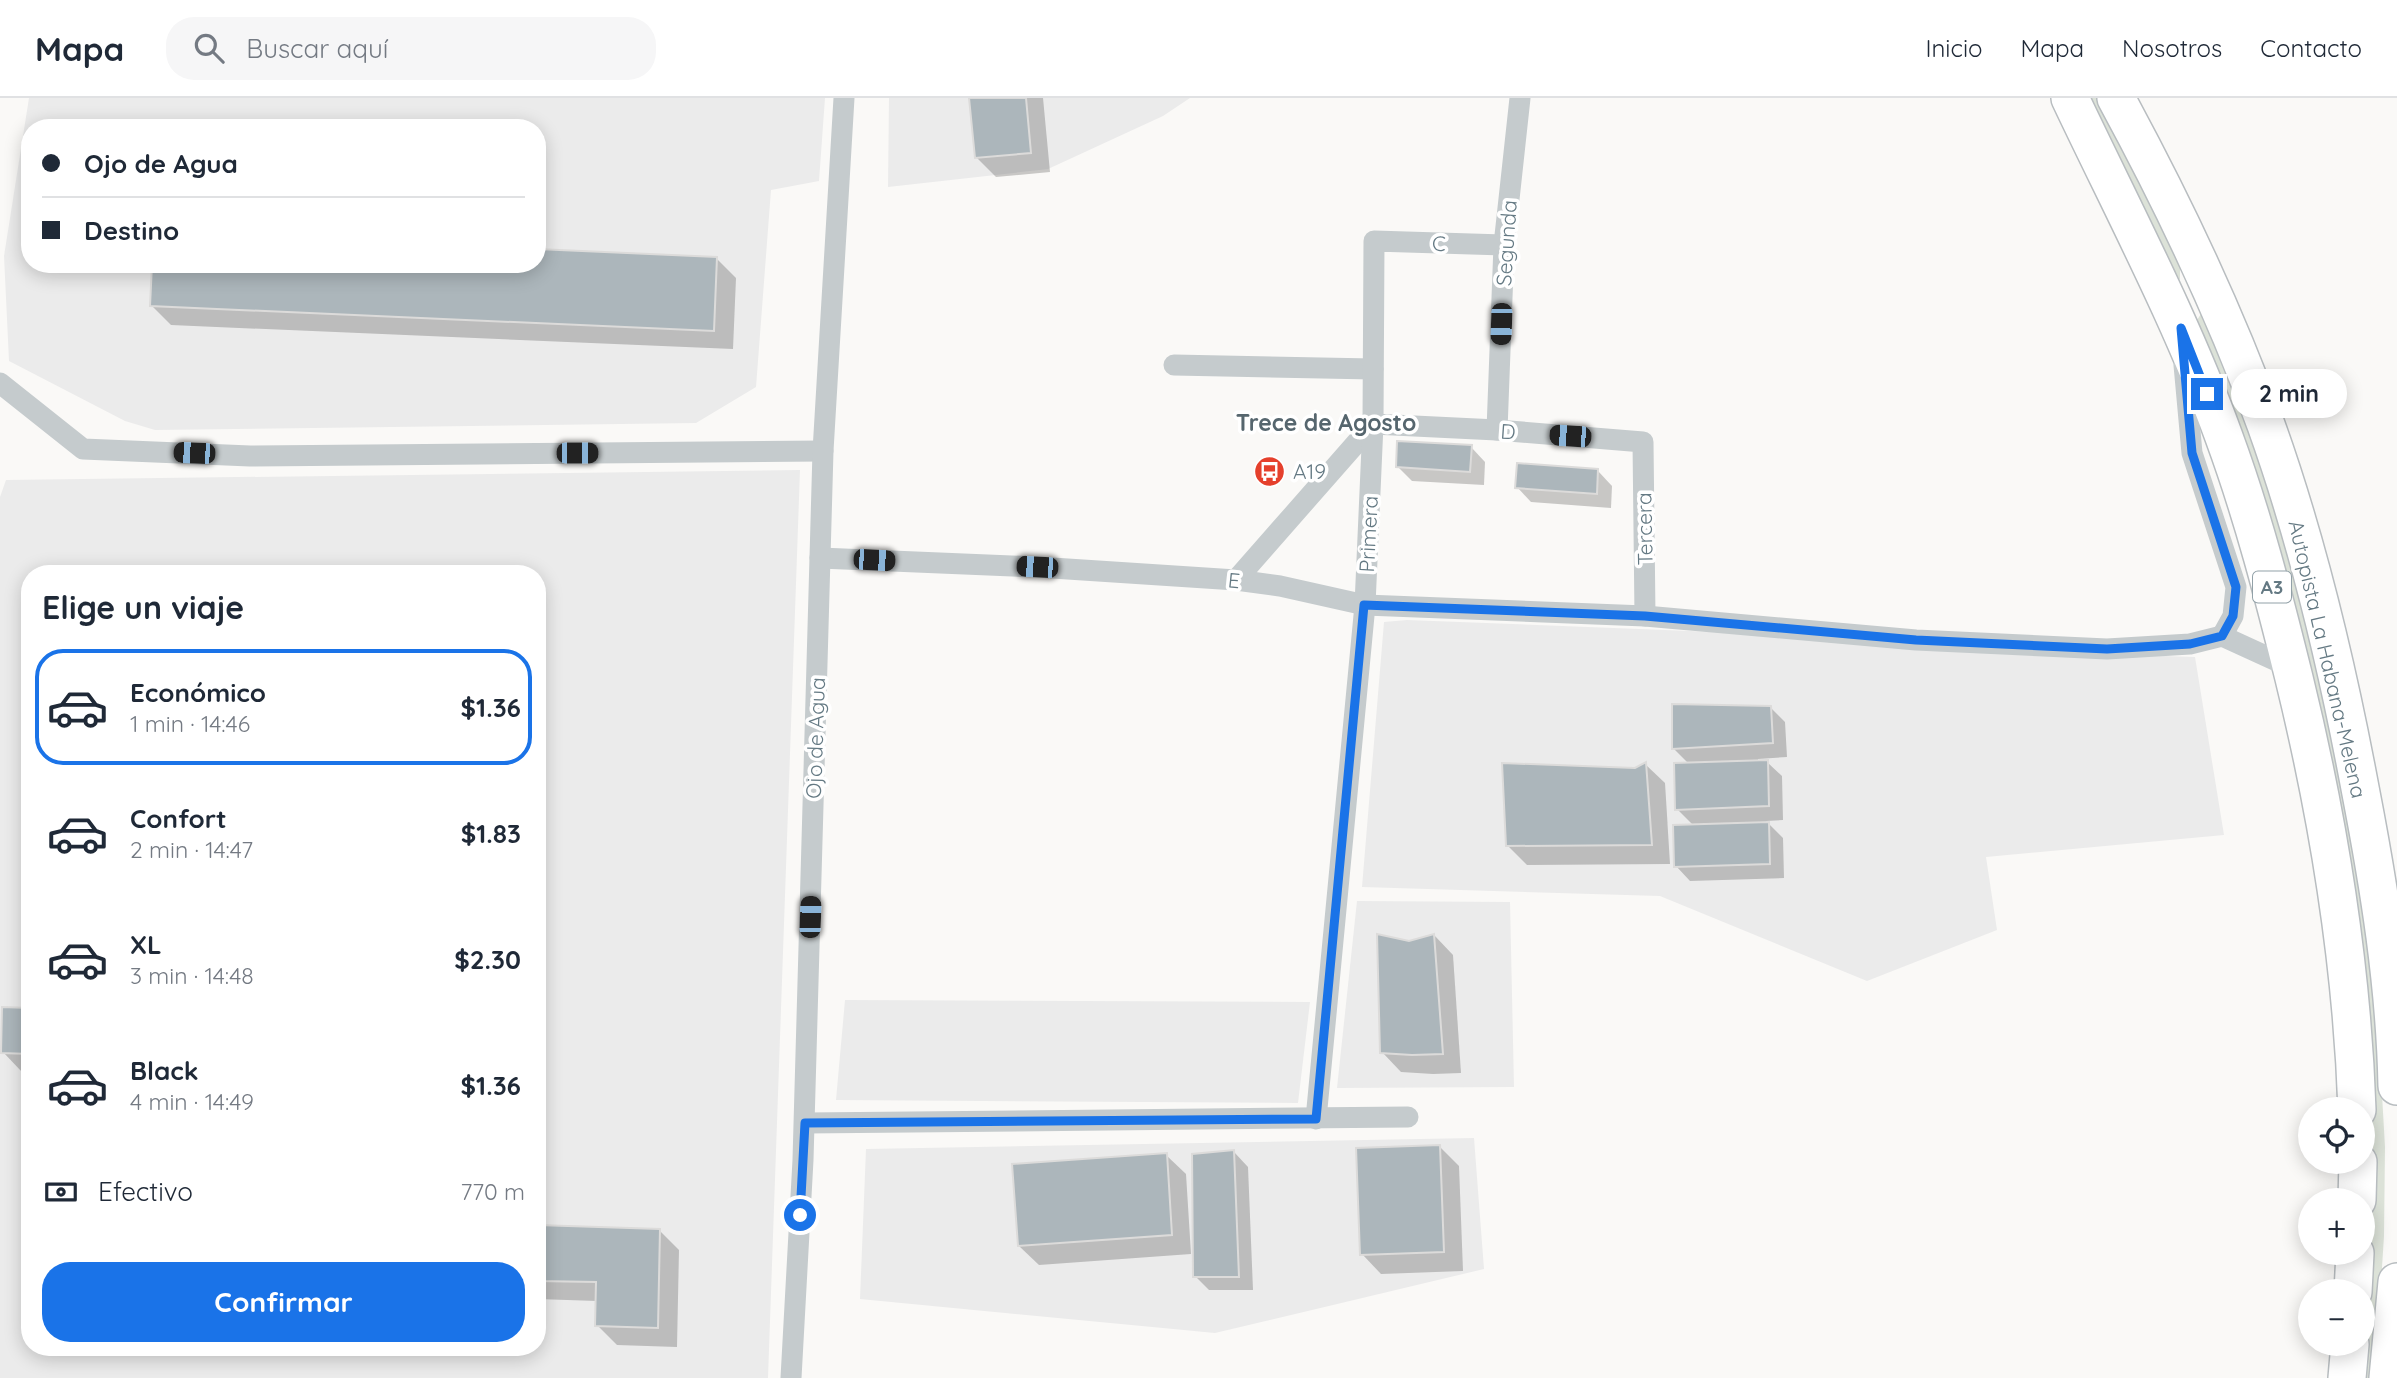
<!DOCTYPE html>
<html lang="es">
<meta charset="utf-8">
<style>
:root{--surface:#fff;--page:#f6f6f7;--text:#1f2937;--muted:#747a83;--line:#e0e1e3;--accent:#1a73e8}
body{margin:0;font-family:Quicksand,sans-serif;background:var(--page);color:var(--text);height:100vh;display:flex;flex-direction:column;font-size:26px;white-space:nowrap}
*{box-sizing:border-box;margin:0}
p{font-size:23px;color:var(--muted)}
.icon{flex:none;width:38px;height:38px;fill:none;stroke:currentColor;stroke-width:2;stroke-linecap:round;stroke-linejoin:round}
.map{position:relative;flex:1;overflow:hidden}
.details{position:absolute;left:21px;top:467px;width:525px;height:791px;display:flex;flex-direction:column;background:var(--surface);border-radius:28px;box-shadow:0 4px 18px #0003}
.details>*{flex:none}
.top-card{position:absolute;left:21px;top:21px;width:525px;height:154px;border-radius:28px;box-shadow:0 4px 18px #0003;display:grid;align-content:center;height:154px;padding:0 21px;background:var(--surface)}
.fabs{position:absolute;left:2298px;top:999px;display:grid;gap:14px}
.fabs a{display:grid;place-items:center;width:77px;height:77px;border-radius:50%;background:var(--surface);box-shadow:0 4px 18px #0003;font-size:35px}
.end{position:absolute;width:32px;height:32px;margin:-16px;border:9px solid #1a73e8;background:#fff;box-shadow:0 0 0 4px #fff}
.from{border-radius:50%}
.bubble{position:absolute;height:49px;border-radius:24px;background:var(--surface);box-shadow:0 4px 18px #0003;font-size:23px;font-weight:700;line-height:49px;text-align:center}
.car{position:absolute;width:21px;height:42px;margin:-21px -10px;border-radius:9px;box-shadow:0 0 5px 2px #0007;background:linear-gradient(#222 24%,#8ab4d8 0 40%,#222 0 76%,#8ab4d8 0 86%,#222 0)}
.top-card b{display:flex;align-items:center;gap:24px;height:66px;font-size:26px}
.top-card b+b{border-top:2px solid var(--line)}
.top-card i{width:18px;height:18px;background:var(--text)}
ul{padding:0;list-style:none}
li{display:flex;align-items:center;gap:21px;height:116px;margin:0 14px 10px;padding:0 7px;border:4px solid transparent;border-radius:28px}
li div{flex:1}
li b{display:block;font-size:26px}
li em{font-style:normal;font-weight:700}
li.active{border-color:var(--accent)}
li>.icon{width:63px;height:63px;stroke-width:1.5}
h2{padding:0 21px;font-size:32px;line-height:84px}
.pay{display:flex;align-items:center;gap:18px;height:77px;padding:0 21px;font-size:26px}
.pay p{margin-inline-start:auto}
.button{display:flex;gap:14px;margin-top:auto;padding:14px 21px}
.button a{flex:1;height:80px;border-radius:28px;background:var(--accent);color:#fff;font-size:28px;font-weight:700;line-height:80px;text-align:center}
header{display:flex;align-items:center;gap:42px;box-sizing:border-box;height:98px;padding:0 35px;background:var(--surface);border-bottom:2px solid var(--line)}
header strong{font-size:33px}
nav{display:flex;gap:38px;margin-inline-start:auto;font-size:24px}
.search{width:490px;height:63px;background:var(--page);display:flex;align-items:center;gap:18px;box-sizing:border-box;padding:0 24px;border-radius:28px;color:var(--muted);font-size:26px}
.map>svg:first-child{display:block}
.built{fill:#ebebeb;fill-rule:evenodd}
.green{fill:#dce2d8}
.shadow{fill:#0003}
.building{fill:#acb6bb;stroke:#dcdbda;stroke-width:2}
.lines{fill:none;stroke-linecap:round;stroke-linejoin:round}
.highway-casing{stroke:#b8bdc0;stroke-width:40}
.street{stroke:#c5cbcd;stroke-width:21}
.highway{stroke:#fff;stroke-width:37}
.route{stroke:#1a73e8;stroke-width:9}
.labels{text-anchor:middle;dominant-baseline:central;stroke-width:7;stroke-linejoin:round;paint-order:stroke}
.shield{fill:#fff;stroke:#92a1a8;stroke-width:2}
.shield-label{font-size:19px;font-weight:bold;fill:#647983}
.street-label{font-size:21px;fill:#647983;stroke:#fff}
.poi-label{font-size:21px;fill:#647983;stroke:#fff;text-anchor:start}
.neighbourhood-label{font-size:23px;font-weight:bold;fill:#56666e;stroke:#fff}
</style>
<header>
<strong>Mapa</strong>
<div class="search"><svg class="icon" aria-label="search" viewBox="0 0 24 24"><circle cx="10" cy="10" r="6"/><path d="M15 15l6 6"/></svg>Buscar aquí</div>
<nav><a>Inicio</a><a>Mapa</a><a>Nosotros</a><a>Contacto</a></nav>
</header>
<div class="map">
<svg width="2397" height="1280" viewBox="0 0 2397 1280">
<rect width="100%" height="100%" fill="#faf9f7"/>
<g class="built">
<path d="M29 0H825L819 83 771 92 756 289 696 325 155 332 125 323 9 263 4 158ZM30 30H537V166H30Z"/>
<polygon points="889,0 1190,0 1163,18 1048,71 888,89"/>
<path d="M800 372 768 1280H0V399L6 382ZM30 476H537V1250H30Z"/>
<polygon points="1407,522 1950,543 1959,551 2195,559 2224,737 1986,759 1997,832 1867,883 1660,798 1362,789 1384,524"/>
<polygon points="1357,803 1510,804 1514,989 1337,990"/>
<polygon points="845,902 1310,904 1298,1005 836,1002"/>
<polygon points="1474,1040 1484,1171 1215,1235 860,1201 866,1051"/>
</g>
<g class="green">
<polygon points="2081,0 2098,0 2180,160 2180,182 2168,165"/>
<polygon points="2203,213 2275,404 2305,501 2354,719 2379,944 2385,1049 2384,1138 2375,1280 2363,1280 2371,1163 2374,1072 2370,984 2319,611 2308,560 2270,424 2195,225"/>
</g>
<g class="shadow">
<polygon points="971,0 1043,0 1050,74 996,79 976,59"/>
<polygon points="716,160 736,180 733,251 171,227 151,207 537,166"/>
<polygon points="1471,349 1485,364 1484,387 1412,383 1398,369"/>
<polygon points="1598,373 1612,388 1611,410 1531,404 1517,389"/>
<polygon points="1770,609 1785,624 1787,659 1758,661 1758,664 1767,664 1782,678 1783,722 1766,723 1783,740 1784,780 1690,783 1676,768 1694,728 1677,711 1689,666 1673,650"/>
<polygon points="1645,666 1665,685 1670,766 1527,767 1508,748"/>
<polygon points="1434,837 1453,857 1461,975 1433,976 1401,974 1382,954 1409,845"/>
<polygon points="30,911 30,974 22,974 3,954"/>
<polygon points="1439,1048 1459,1068 1463,1173 1381,1176 1362,1156"/>
<polygon points="1234,1054 1248,1069 1253,1192 1209,1192 1195,1178"/>
<polygon points="1166,1057 1186,1076 1191,1156 1039,1167 1019,1148"/>
<polygon points="537,1129 659,1132 679,1152 677,1249 617,1247 597,1227 597,1203 537,1201"/>
</g>
<g class="building">
<polygon points="969,0 1026,0 1031,55 975,60"/>
<polygon points="537,151 717,159 714,233 150,208 152,166 537,166"/>
<polygon points="1397,343 1472,347 1470,374 1396,369"/>
<polygon points="1517,365 1598,371 1597,396 1515,390"/>
<polygon points="1672,606 1771,608 1773,645 1672,651"/>
<polygon points="1768,662 1769,708 1675,712 1674,665"/>
<polygon points="1646,664 1652,747 1506,748 1502,665 1635,670"/>
<polygon points="1769,724 1770,766 1674,769 1673,727"/>
<polygon points="1377,836 1409,843 1434,836 1443,956 1412,957 1380,955"/>
<polygon points="2,909 30,910 30,956 1,955"/>
<polygon points="1440,1047 1444,1154 1360,1157 1356,1050"/>
<polygon points="1234,1052 1239,1179 1193,1179 1192,1056"/>
<polygon points="1167,1055 1172,1137 1018,1148 1012,1066"/>
<polygon points="537,1127 660,1131 658,1230 595,1228 596,1184 537,1183"/>
</g>
<g class="lines">
<defs>
<g id="highway">
<path d="M2070 0C2123 112 2182 223 2224 339 2253 418 2274 499 2294 580 2329 723 2352 864 2357 1012"/>
<path d="M2116 0C2173 105 2225 214 2266 327 2308 444 2337 567 2360 690 2379 788 2395 887 2397 988"/>
<polyline points="2357,1102 2358,1064"/>
<polyline points="2353,1194 2355,1155"/>
<polyline points="2347,1280 2350,1246"/>
<polyline points="2388,1280 2397,1184"/>
</g>
</defs>
<use href="#highway" class="highway-casing"/>
<g class="street">
<polyline points="1174,267 1373,271"/>
<polyline points="2184,267 2192,355 2236,489 2233,518 2222,538"/>
<polyline points="0,285 83,351 250,358 823,353"/>
<polyline points="1373,326 1497,332 1643,344 1645,518"/>
<polyline points="1497,332 1504,147 1520,0"/>
<polyline points="820,460 1037,469 1236,482 1280,488 1365,507 1645,518 1916,542 2107,551 2190,546 2222,538 2292,570"/>
<polyline points="1236,482 1373,326"/>
<polyline points="1316,1021 1365,507 1373,326 1374,143 1504,147"/>
<polyline points="805,1025 1408,1019"/>
<polyline points="791,1280 803,1062 823,353 844,0"/>
</g>
<use href="#highway" class="highway"/>
</g>
<g class="lines">
<polyline class="route" points="800,1117 805,1025 1316,1021 1364,507 1645,518 1916,542 2107,551 2190,546 2222,538 2233,518 2236,489 2192,355 2181,230 2207,296"/>
</g>
<defs>
<symbol id="bus-disc" viewBox="-11 -11 22 22"><circle r="9.5" fill="#e5402c" stroke="#fff"/><path d="M-5-6H5V4H4V6H2V4H-2V6H-4V4H-5ZM-3.5-4V0h7V-4ZM-3.5 1.2v1.5H-2V1.2ZM2 1.2v1.5H3.5V1.2Z" fill="#fff"/></symbol>
</defs>
<g fill-rule="evenodd">
<use href="#bus-disc" x="1252" y="356" width="35" height="35"/>
</g>
<g class="labels">
<rect class="shield" x="2253" y="473.5" width="38" height="31" rx="5"/>
<g class="shield-label">
<text x="2272" y="489">A3</text>
</g>
<g class="street-label">
<text transform="translate(1439 145) rotate(2)">C</text>
<text transform="translate(1506 145) rotate(-86)">Segunda</text>
<text transform="translate(1508 333) rotate(4)">D</text>
<text transform="translate(1644 431) rotate(-91)">Tercera</text>
<text transform="translate(1368 436) rotate(-87)">Primera</text>
<text transform="translate(1234 482) rotate(6)">E</text>
<text transform="translate(2328 561) rotate(77)">Autopista La Habana-Melena</text>
<text transform="translate(815 640) rotate(-88)">Ojo de Agua</text>
</g>
<g class="poi-label">
<text x="1293" y="373">A19</text>
</g>
<g class="neighbourhood-label">
<text x="1326" y="324">Trece de Agosto</text>
</g>
</g>
</svg>
<div class="fabs">
<a><svg class="icon" aria-label="locate" viewBox="0 0 24 24"><circle cx="12" cy="12" r="6"/><path d="M12 2v4M12 18v4M2 12h4M18 12h4"/></svg></a>
<a>+</a>
<a>−</a>
</div>
<i class="end from" style="left:800px;top:1117px"></i>
<i class="end" style="left:2207px;top:296px"></i>
<div class="bubble" style="left:2231px;top:271px;width:116px">2 min</div>
<i class="car" style="left:1501px;top:226px;rotate:182deg"></i>
<i class="car" style="left:1570px;top:338px;rotate:274deg"></i>
<i class="car" style="left:194px;top:355px;rotate:272deg"></i>
<i class="car" style="left:577px;top:355px;rotate:90deg"></i>
<i class="car" style="left:874px;top:462px;rotate:93deg"></i>
<i class="car" style="left:1037px;top:469px;rotate:273deg"></i>
<i class="car" style="left:810px;top:819px;rotate:2deg"></i>
<div class="top-card">
<b><i class="from"></i>Ojo de Agua</b>
<b><i></i>Destino</b>
</div>
<section class="details">
<h2>Elige un viaje</h2>
<ul>
<li class="active"><svg class="icon" aria-label="car" viewBox="0 0 24 24"><path d="M5 17H2v-5l4-1 3-4h7l3 4 3 1v5h-3M9 17h6M6 11h13"/><circle cx="7" cy="17" r="2"/><circle cx="17" cy="17" r="2"/></svg><div><b>Económico</b><p>1 min · 14:46</p></div><em>$1.36</em></li>
<li><svg class="icon" aria-label="car" viewBox="0 0 24 24"><path d="M5 17H2v-5l4-1 3-4h7l3 4 3 1v5h-3M9 17h6M6 11h13"/><circle cx="7" cy="17" r="2"/><circle cx="17" cy="17" r="2"/></svg><div><b>Confort</b><p>2 min · 14:47</p></div><em>$1.83</em></li>
<li><svg class="icon" aria-label="car" viewBox="0 0 24 24"><path d="M5 17H2v-5l4-1 3-4h7l3 4 3 1v5h-3M9 17h6M6 11h13"/><circle cx="7" cy="17" r="2"/><circle cx="17" cy="17" r="2"/></svg><div><b>XL</b><p>3 min · 14:48</p></div><em>$2.30</em></li>
<li><svg class="icon" aria-label="car" viewBox="0 0 24 24"><path d="M5 17H2v-5l4-1 3-4h7l3 4 3 1v5h-3M9 17h6M6 11h13"/><circle cx="7" cy="17" r="2"/><circle cx="17" cy="17" r="2"/></svg><div><b>Black</b><p>4 min · 14:49</p></div><em>$1.36</em></li>
</ul>
<div class="pay"><svg class="icon" aria-label="cash" viewBox="0 0 24 24"><path d="M3 7h18v10H3z"/><circle cx="12" cy="12" r="2"/></svg>Efectivo<p>770 m</p></div>
<div class="button"><a>Confirmar</a></div>
</section>
</div>
